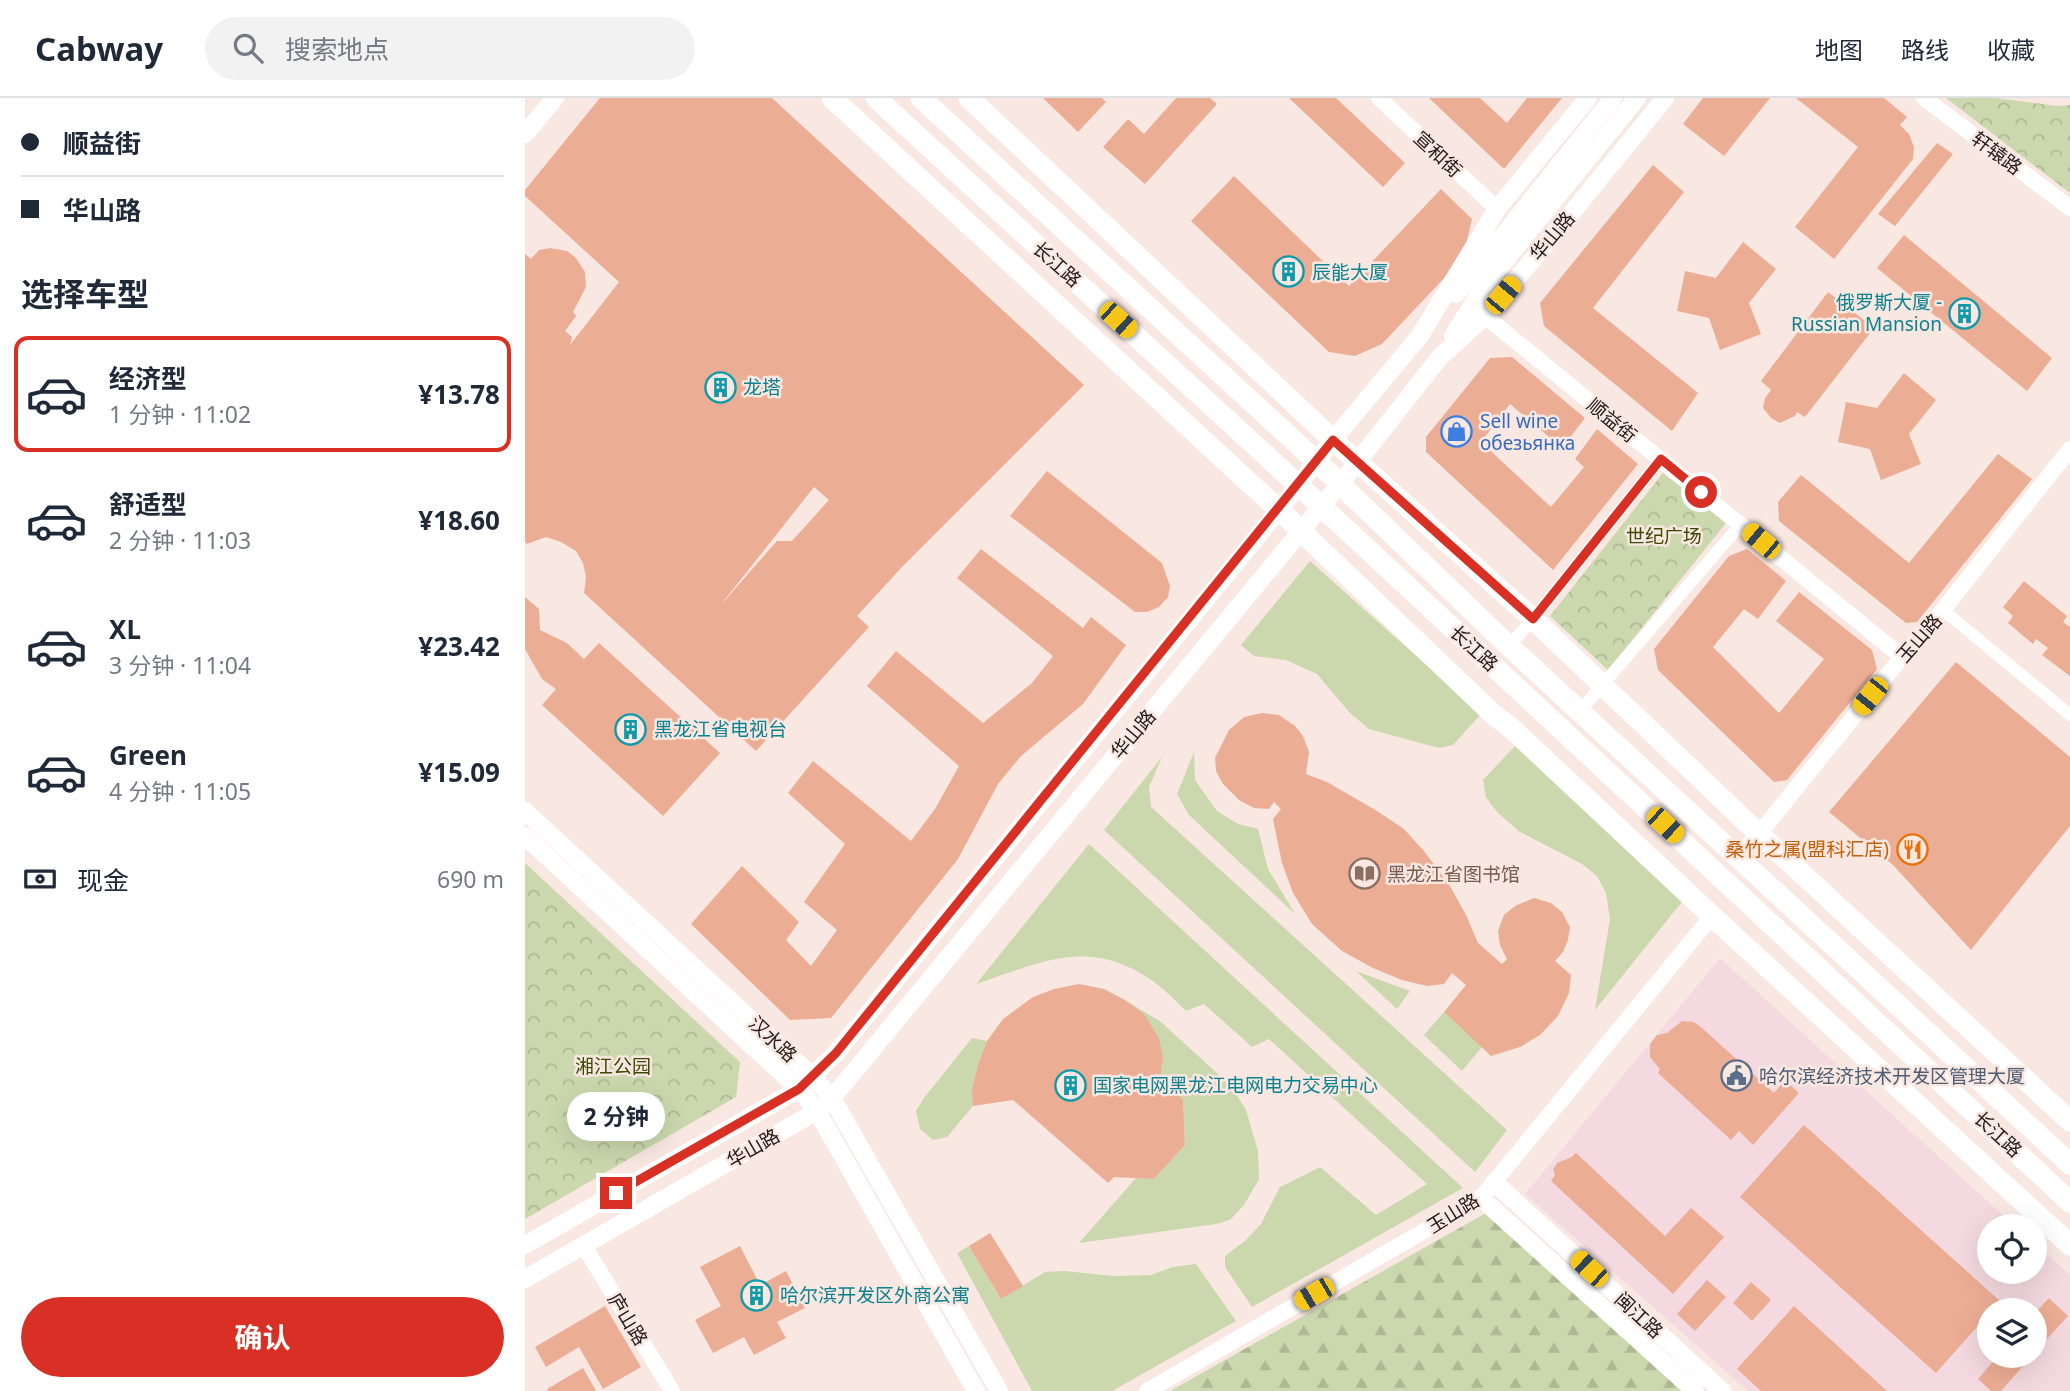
<!DOCTYPE html>
<html lang="zh">
<meta charset="utf-8">
<style>
:root{--surface:#fff;--page:#f2f2f3;--text:#1f2937;--muted:#747a83;--line:#e0e1e3;--accent:#d93025}
body{margin:0;font-family:"Noto Sans","Noto Sans SC",sans-serif;background:var(--page);color:var(--text);height:100vh;display:flex;flex-direction:column;font-size:26px;white-space:nowrap}
*{box-sizing:border-box;margin:0}
p{font-size:23px;color:var(--muted)}
.icon{flex:none;width:38px;height:38px;fill:none;stroke:currentColor;stroke-width:2;stroke-linecap:round;stroke-linejoin:round}
.map{position:relative;flex:1;overflow:hidden}
.details{display:flex;flex-direction:column;background:var(--surface);width:525px}
.details>*{flex:none}
.guide{display:grid;align-content:center;height:154px;padding:0 21px;background:var(--surface)}
.buttons{position:absolute;left:1452px;top:1116px;display:grid;gap:14px}
.buttons a{display:grid;place-items:center;width:70px;height:70px;border-radius:50%;background:var(--surface);box-shadow:0 7px 28px #0002;font-size:35px}
.end{position:absolute;width:32px;height:32px;margin:-16px;border:9px solid #d93025;background:#fff;box-shadow:0 0 0 4px #fff}
.from{border-radius:50%}
.bubble{position:absolute;height:49px;border-radius:24px;background:var(--surface);box-shadow:0 7px 28px #0002;font-size:23px;font-weight:700;line-height:49px;text-align:center}
.car{position:absolute;width:21px;height:42px;margin:-21px -10px;border-radius:9px;box-shadow:0 0 5px 2px #0007;background:linear-gradient(#f5c518 24%,#345 0 40%,#f5c518 0 76%,#345 0 86%,#f5c518 0)}
.guide b{display:flex;align-items:center;gap:24px;height:66px;font-size:26px}
.guide b+b{border-top:2px solid var(--line)}
.guide i{width:18px;height:18px;background:var(--text)}
ul{padding:0;list-style:none}
li{display:flex;align-items:center;gap:21px;height:116px;margin:0 14px 10px;padding:0 7px;border:4px solid transparent;border-radius:14px}
li div{flex:1}
li b{display:block;font-size:26px}
li em{font-style:normal;font-weight:700}
li.on{border-color:var(--accent)}
li>.icon{width:63px;height:63px;stroke-width:1.5}
h2{padding:0 21px;font-size:32px;line-height:84px}
.pay{display:flex;align-items:center;gap:18px;height:77px;padding:0 21px;font-size:26px}
.pay p{margin-inline-start:auto}
.button{display:flex;gap:14px;margin-top:auto;padding:14px 21px}
.button a{flex:1;height:80px;border-radius:42px;background:var(--accent);color:#fff;font-size:28px;font-weight:700;line-height:80px;text-align:center}
header{display:flex;align-items:center;gap:42px;box-sizing:border-box;height:98px;padding:0 35px;background:var(--surface);border-bottom:2px solid var(--line)}
header strong{font-size:33px}
nav{display:flex;gap:38px;margin-inline-start:auto;font-size:24px}
.search{width:490px;height:63px;background:var(--page);display:flex;align-items:center;gap:18px;box-sizing:border-box;padding:0 24px;border-radius:38px;color:var(--muted);font-size:26px}
main{display:flex;flex:1;min-height:0}
.map>svg:first-child{display:block}
.commercial{fill:#f4dae0;fill-rule:evenodd}
.grass{fill:#cbd8ad}
.forest{fill:url(#forest-firs)}
.park{fill:url(#park-crowns)}
.building{fill:#ecad95;fill-rule:evenodd}
.lines{fill:none;stroke-linecap:round;stroke-linejoin:round}
.minor{stroke:#fff;stroke-width:12}
.tertiary{stroke:#fff;stroke-width:16}
.secondary{stroke:#fff;stroke-width:18}
.primary{stroke:#fff;stroke-width:21}
.route{stroke:#d93025;stroke-width:9}
.labels{text-anchor:middle;dominant-baseline:central;stroke-width:5;stroke-linejoin:round;paint-order:stroke}
.street-label{font-size:19px;fill:#201a18;stroke:#f9e7e1}
.culture-label{font-size:19px;fill:#0d838f;stroke:#f9e7e1;text-anchor:start}
.shop-label{font-size:19px;fill:#366cbe;stroke:#f9e7e1;text-anchor:start}
.park-label{font-size:19px;fill:#3c4a03;stroke:#f9e7e1}
.food-label{font-size:19px;fill:#c56008;stroke:#f9e7e1;text-anchor:end}
.education-label{font-size:19px;fill:#785e54;stroke:#f9e7e1;text-anchor:start}
.service-label{font-size:19px;fill:#4e5e75;stroke:#f9e7e1;text-anchor:start}
</style>
<header>
<strong>Cabway</strong>
<div class="search"><svg class="icon" aria-label="search" viewBox="0 0 24 24"><circle cx="10" cy="10" r="6"/><path d="M15 15l6 6"/></svg>搜索地点</div>
<nav><a>地图</a><a>路线</a><a>收藏</a></nav>
</header>
<main>
<section class="details">
<div class="guide">
<b><i class="from"></i>顺益街</b>
<b><i></i>华山路</b>
</div>
<h2>选择车型</h2>
<ul>
<li class="on"><svg class="icon" aria-label="car" viewBox="0 0 24 24"><path d="M5 17H2v-5l4-1 3-4h7l3 4 3 1v5h-3M9 17h6M6 11h13"/><circle cx="7" cy="17" r="2"/><circle cx="17" cy="17" r="2"/></svg><div><b>经济型</b><p>1 分钟 · 11:02</p></div><em>¥13.78</em></li>
<li><svg class="icon" aria-label="car" viewBox="0 0 24 24"><path d="M5 17H2v-5l4-1 3-4h7l3 4 3 1v5h-3M9 17h6M6 11h13"/><circle cx="7" cy="17" r="2"/><circle cx="17" cy="17" r="2"/></svg><div><b>舒适型</b><p>2 分钟 · 11:03</p></div><em>¥18.60</em></li>
<li><svg class="icon" aria-label="car" viewBox="0 0 24 24"><path d="M5 17H2v-5l4-1 3-4h7l3 4 3 1v5h-3M9 17h6M6 11h13"/><circle cx="7" cy="17" r="2"/><circle cx="17" cy="17" r="2"/></svg><div><b>XL</b><p>3 分钟 · 11:04</p></div><em>¥23.42</em></li>
<li><svg class="icon" aria-label="car" viewBox="0 0 24 24"><path d="M5 17H2v-5l4-1 3-4h7l3 4 3 1v5h-3M9 17h6M6 11h13"/><circle cx="7" cy="17" r="2"/><circle cx="17" cy="17" r="2"/></svg><div><b>Green</b><p>4 分钟 · 11:05</p></div><em>¥15.09</em></li>
</ul>
<div class="pay"><svg class="icon" aria-label="cash" viewBox="0 0 24 24"><path d="M3 7h18v10H3z"/><circle cx="12" cy="12" r="2"/></svg>现金<p>690 m</p></div>
<div class="button"><a>确认</a></div>
</section>
<div class="map">
<svg width="1545" height="1293" viewBox="0 0 1545 1293">
<defs>
<pattern id="forest-firs" width="22" height="20" patternUnits="userSpaceOnUse" patternTransform="scale(1.75)"><rect width="22" height="20" fill="#cbd8ad"/><path d="M5 1l3.5 6h-7zM16 11l3.5 6h-7z" fill="#aeb994"/></pattern>
<pattern id="park-crowns" width="20" height="18" patternUnits="userSpaceOnUse" patternTransform="scale(1.75)"><rect width="20" height="18" fill="#cbd8ad"/><path d="M2 6a3 3 0 1 1 6 0M12 15a3 3 0 1 1 6 0" fill="none" stroke="#aeb994"/></pattern>
</defs>
<rect width="100%" height="100%" fill="#f9e7e1"/>
<path class="commercial" d="M1195 860 1491 1129H1465V1174H1510V1146L1545 1177V1293H1223L1000 1096ZM1465 1213H1510V1258H1465Z"/>
<g class="grass">
<polygon points="785,463 956,616 928,647 914,650 844,631 825,615 792,576 761,562 729,558 716,547"/>
<polygon points="990,648 1160,800 1070,912 1085,821 1081,795 1072,778 1057,766 995,734 972,714 961,699 958,682"/>
<polygon points="669,654 670,682 692,713 713,726 733,731 743,771 770,816 664,717 652,696"/>
<polygon points="637,659 624,689 626,709 982,1032 950,1074 579,732"/>
<path d="M564 746 938 1090 727 1209 700 1169V1158L721 1142 736 1126 755 1089 795 1069 851 1117 902 1086 744 941 727 949 679 906 661 913C650 902 638 890 625 881 562 839 515 865 451 886Z"/>
<polygon points="831,873 885,893 872,911"/>
<path d="M600 902 636 924 706 988 721 1012 733 1053 734 1081 719 1107 705 1122 691 1126 554 1145 611 1080 629 1081 660 1047 658 1001 635 982C639 943 632 926 600 902Z"/>
<polygon points="919,914 957,949 937,973 899,937"/>
<path d="M447 940 462 943C454 965 447 984 448 1008L422 1039 408 1042 395 1031 391 1013 399 1000Z"/>
<polygon points="444,1148 476,1201 520,1174 540,1173 588,1178 626,1177 648,1169 671,1166 711,1223 587,1293 507,1293 432,1155"/>
</g>
<polygon class="forest" points="961,1115 1159,1293 645,1293"/>
<g class="park">
<polygon points="1421,0 1470,0 1532,8 1545,7 1545,95"/>
<polygon points="1138,375 1201,425 1083,572 1025,518"/>
<polygon points="0,765 215,964 211,999 0,1121"/>
</g>
<g class="building">
<path d="M75 0H247L559 287 377 469 332 518 344 529 231 653 59 495 61 479 58 465 51 453 36 444 21 439 2 446 0 444V156L6 161 14 152 25 150 42 153 51 160 60 174 61 189 48 214 51 218 40 233 47 239 45 247 94 184 0 98V92ZM289 389 304 402 267 443H252L194 509Z"/>
<polygon points="518,0 577,0 581,4 553,34"/>
<polygon points="651,0 685,0 692,6 620,86 578,49 603,21 619,36"/>
<polygon points="764,0 811,0 880,65 858,89"/>
<polygon points="904,0 955,0 982,25 1002,0 1037,0 979,71"/>
<polygon points="1178,0 1245,0 1199,58 1158,26"/>
<polygon points="1271,0 1359,0 1382,19 1375,27 1384,36 1389,49 1388,61 1309,161 1270,129 1333,49"/>
<polygon points="1412,45 1428,56 1370,128 1353,116"/>
<polygon points="1128,67 1159,94 1068,210 1173,295 1147,333 1019,228 1015,205"/>
<polygon points="709,78 824,188 916,91 947,121 938,160 857,246 830,258 804,254 666,123"/>
<polygon points="1379,137 1527,260 1502,293 1352,170"/>
<polygon points="1218,144 1251,171 1224,205 1236,236 1195,252 1184,220 1152,213 1160,173 1191,180"/>
<polygon points="1303,194 1349,230 1280,319 1272,314 1270,318 1255,325 1246,320 1238,310 1240,300 1246,292 1236,283"/>
<polygon points="987,259 1060,320 1037,350 985,306 956,344 1026,409 1059,369 1050,361 1072,331 1113,366 1028,472 901,354 901,339 965,260"/>
<polygon points="1379,275 1411,302 1384,336 1396,366 1356,382 1345,351 1313,344 1321,304 1352,310"/>
<polygon points="1473,356 1507,381 1392,524 1381,525 1254,423 1253,404 1276,377 1384,465"/>
<polygon points="522,373 637,465 645,488 643,499 634,509 622,514 610,514 485,418"/>
<polygon points="456,451 558,530 566,519 601,547 558,606 496,658 473,686 433,761 306,920 265,922 166,826 217,768 274,824 261,842 286,868 312,832 279,804 320,746 263,695 288,663 386,743 410,711 434,668 342,588 371,553 458,625 507,585 528,558 432,480"/>
<polygon points="1222,451 1261,483 1233,521 1219,511 1188,549 1254,615 1299,561 1251,523 1274,494 1347,552 1352,571 1262,682 1249,684 1133,572 1129,551 1204,458"/>
<polygon points="1499,483 1542,518 1538,524 1545,529 1545,578 1517,557 1523,550 1511,541 1508,546 1483,525 1488,518 1478,509"/>
<polygon points="0,499 14,511 15,532 42,545 59,561 74,545 195,655 138,718 17,607 31,591 17,581 0,551"/>
<polygon points="1431,564 1545,659 1545,728 1446,852 1368,767 1304,714"/>
<polygon points="737,615 754,617 770,628 778,638 784,654 781,676 802,684 852,713 879,731 899,753 925,788 941,817 953,845 977,866 982,861 975,847 973,833 979,817 990,808 1009,800 1026,805 1037,814 1045,829 1043,842 1038,854 1030,863 1046,877 1044,895 1033,918 1015,937 995,949 966,958 919,914 941,887 927,875 919,886 902,888 877,882 848,870 817,853 787,826 768,795 757,765 748,721 756,711 749,704 744,711 729,710 714,702 698,686 691,673 690,660 704,632 719,619"/>
<polygon points="554,886 579,891 600,902 619,916 634,940 638,959 635,982 658,1001 660,1047 629,1081 589,1079 583,1085 488,1002 448,1008 447,992 453,967 462,943 478,921 508,899 529,891"/>
<polygon points="1157,923 1169,924 1177,930 1249,995 1260,982 1274,995 1228,1047 1214,1033 1206,1042 1133,975 1135,971 1125,959 1125,946 1132,937 1142,935"/>
<polygon points="1279,1027 1475,1203 1411,1275 1215,1099"/>
<polygon points="1051,1055 1140,1138 1166,1110 1199,1139 1148,1196 1026,1083 1030,1077 1028,1072 1032,1065 1047,1059"/>
<polygon points="465,1135 498,1188 476,1201 444,1148"/>
<polygon points="215,1148 235,1187 261,1173 280,1210 252,1224 261,1240 229,1257 219,1239 188,1255 170,1222 196,1208 175,1169"/>
<polygon points="1182,1182 1201,1199 1170,1233 1152,1216"/>
<polygon points="1226,1184 1246,1202 1227,1223 1208,1205"/>
<polygon points="1524,1200 1543,1218 1510,1254 1510,1215"/>
<polygon points="80,1208 116,1269 78,1291 54,1249 21,1269 10,1249"/>
<polygon points="1269,1208 1362,1293 1236,1293 1212,1271"/>
<polygon points="1473,1258 1507,1258 1476,1293 1466,1293 1453,1281"/>
<polygon points="58,1270 71,1293 23,1293 22,1291"/>
</g>
<g class="lines">
<g class="minor">
<polyline points="1418,512 1545,617"/>
<polyline points="984,548 1008,521 1136,361"/>
<polyline points="1055,613 1216,426"/>
</g>
<g class="tertiary">
<polyline points="854,0 972,111"/>
<polyline points="1399,0 1545,110"/>
<polyline points="960,218 1377,559"/>
<polyline points="1213,759 1234,736 1377,559 1418,512 1545,351"/>
<polyline points="59,1148 147,1293"/>
<polyline points="622,1293 956,1100 1187,818"/>
</g>
<g class="secondary">
<polyline points="0,36 30,0"/>
<polyline points="931,196 1088,0"/>
<polyline points="928,238 957,191 1112,0"/>
<polyline points="0,713 287,978 307,1000 474,1293"/>
<polyline points="0,738 274,991 292,1013 451,1293"/>
<polyline points="969,1084 1197,1293"/>
<polyline points="956,1100 1170,1293"/>
<polyline points="0,1147 274,991 311,955 754,412 808,342 894,239 972,111 1063,0"/>
<polyline points="0,1181 292,1013 307,1000 815,386 915,259 960,218 1032,133 1140,0"/>
</g>
<g class="primary">
<polyline points="307,0 754,412 969,617 985,629 1187,818 1545,1147"/>
<polyline points="351,0 796,408 1545,1104"/>
<polyline points="396,0 791,363 984,548 1545,1066"/>
<polyline points="444,0 808,342 1008,521 1234,736 1545,1023"/>
</g>
</g>
<g class="lines">
<polyline class="route" points="91,1095 274,991 311,955 808,342 1008,521 1136,361 1176,394"/>
</g>
<defs>
<symbol id="building-ring" viewBox="-11 -11 22 22"><circle r="9.5" fill="#f9e7e1" stroke="#0f9aa8" stroke-width="1.5"/><path d="M-4-6H4V6H1V3H-1V6H-4ZM-2.5-4.3h1.7v1.8h-1.7ZM.8-4.3h1.7v1.8H.8ZM-2.5-1h1.7V.8h-1.7ZM.8-1h1.7V.8H.8Z" fill="#0f9aa8"/></symbol>
<symbol id="shop-ring" viewBox="-11 -11 22 22"><circle r="9.5" fill="#f9e7e1" stroke="#3f7fe0" stroke-width="1.5"/><path d="M-5-2.5h2.3a2.7 3.5 0 0 1 5.4 0H5L5.5 6h-11ZM-1.5-2.5h3a1.5 2.3 0 0 0-3 0Z" fill="#3f7fe0"/></symbol>
<symbol id="restaurant-ring" viewBox="-11 -11 22 22"><circle r="9.5" fill="#f9e7e1" stroke="#e8710a" stroke-width="1.5"/><path d="M-5-6h1v4h1v-4h1v4h1v-4h1v5L-1.5 .5V6h-2V.5L-5-1ZM5-6V6H3V1.5H1.5Q1.5-4 5-6Z" fill="#e8710a"/></symbol>
<symbol id="library-ring" viewBox="-11 -11 22 22"><circle r="9.5" fill="#f9e7e1" stroke="#8d6e63" stroke-width="1.5"/><path d="M-6-4Q-3-5.5-.7-3.5V5Q-3 3-6 4ZM6-4Q3-5.5 .7-3.5V5Q3 3 6 4Z" fill="#8d6e63"/></symbol>
<symbol id="civic-ring" viewBox="-11 -11 22 22"><circle r="9.5" fill="#f9e7e1" stroke="#5c6f8a" stroke-width="1.5"/><path d="M-.6-6.5H3V-4.5H.6V-3L4-1V1h2V6H-6V1h2V-1L-.6-3ZM-1.2 2.5V6h2.4V2.5Z" fill="#5c6f8a"/></symbol>
</defs>
<g fill-rule="evenodd">
<use href="#building-ring" x="746" y="156" width="35" height="35"/>
<use href="#building-ring" x="1422" y="198" width="35" height="35"/>
<use href="#building-ring" x="178" y="272" width="35" height="35"/>
<use href="#shop-ring" x="914" y="316" width="35" height="35"/>
<use href="#building-ring" x="88" y="614" width="35" height="35"/>
<use href="#restaurant-ring" x="1370" y="734" width="35" height="35"/>
<use href="#library-ring" x="822" y="758" width="35" height="35"/>
<use href="#civic-ring" x="1194" y="960" width="35" height="35"/>
<use href="#building-ring" x="528" y="970" width="35" height="35"/>
<use href="#building-ring" x="214" y="1180" width="35" height="35"/>
</g>
<g class="labels">
<g class="street-label">
<text transform="translate(1472 55) rotate(37)">轩辕路</text>
<text transform="translate(913 56) rotate(43)">宣和街</text>
<text transform="translate(1027 138) rotate(-50)">华山路</text>
<text transform="translate(532 166) rotate(42)">长江路</text>
<text transform="translate(1087 322) rotate(39)">顺益街</text>
<text transform="translate(1394 540) rotate(-49)">玉山路</text>
<text transform="translate(949 550) rotate(43)">长江路</text>
<text transform="translate(608 636) rotate(-50)">华山路</text>
<text transform="translate(248 941) rotate(43)">汉水路</text>
<text transform="translate(1473 1036) rotate(43)">长江路</text>
<text transform="translate(228 1050) rotate(-30)">华山路</text>
<text transform="translate(928 1115) rotate(-32)">玉山路</text>
<text transform="translate(1114 1217) rotate(43)">闽江路</text>
<text transform="translate(103 1221) rotate(59)">庐山路</text>
</g>
<g class="culture-label">
<text x="787" y="174">辰能大厦</text>
<text x="1417" y="204" text-anchor="end">俄罗斯大厦 -<tspan x="1417" dy="22">Russian Mansion</tspan></text>
<text x="218" y="289">龙塔</text>
<text x="129" y="631">黑龙江省电视台</text>
<text x="568" y="987">国家电网黑龙江电网电力交易中心</text>
<text x="255" y="1197">哈尔滨开发区外商公寓</text>
</g>
<g class="shop-label">
<text x="955" y="323">Sell wine<tspan x="955" dy="22">обезьянка</tspan></text>
</g>
<g class="park-label">
<text x="1139" y="438">世纪广场</text>
<text x="88" y="968">湘江公园</text>
</g>
<g class="food-label">
<text x="1364" y="751">桑竹之属(盟科汇店)</text>
</g>
<g class="education-label">
<text x="862" y="776">黑龙江省图书馆</text>
</g>
<g class="service-label">
<text x="1234" y="978">哈尔滨经济技术开发区管理大厦</text>
</g>
</g>
</svg>
<div class="buttons">
<a><svg class="icon" aria-label="locate" viewBox="0 0 24 24"><circle cx="12" cy="12" r="6"/><path d="M12 2v4M12 18v4M2 12h4M18 12h4"/></svg></a>
<a><svg class="icon" aria-label="layers" viewBox="0 0 24 24"><path d="M12 4l9 5-9 5-9-5zM3 14l9 5 9-5"/></svg></a>
</div>
<i class="end from" style="left:1176px;top:394px"></i>
<i class="end" style="left:91px;top:1095px"></i>
<div class="bubble" style="left:42px;top:994px;width:98px">2 分钟</div>
<i class="car" style="left:978px;top:197px;rotate:40deg"></i>
<i class="car" style="left:593px;top:222px;rotate:132deg"></i>
<i class="car" style="left:1236px;top:443px;rotate:310deg"></i>
<i class="car" style="left:1345px;top:598px;rotate:219deg"></i>
<i class="car" style="left:1140px;top:727px;rotate:133deg"></i>
<i class="car" style="left:1064px;top:1171px;rotate:313deg"></i>
<i class="car" style="left:789px;top:1196px;rotate:240deg"></i>
</div>
</main>
